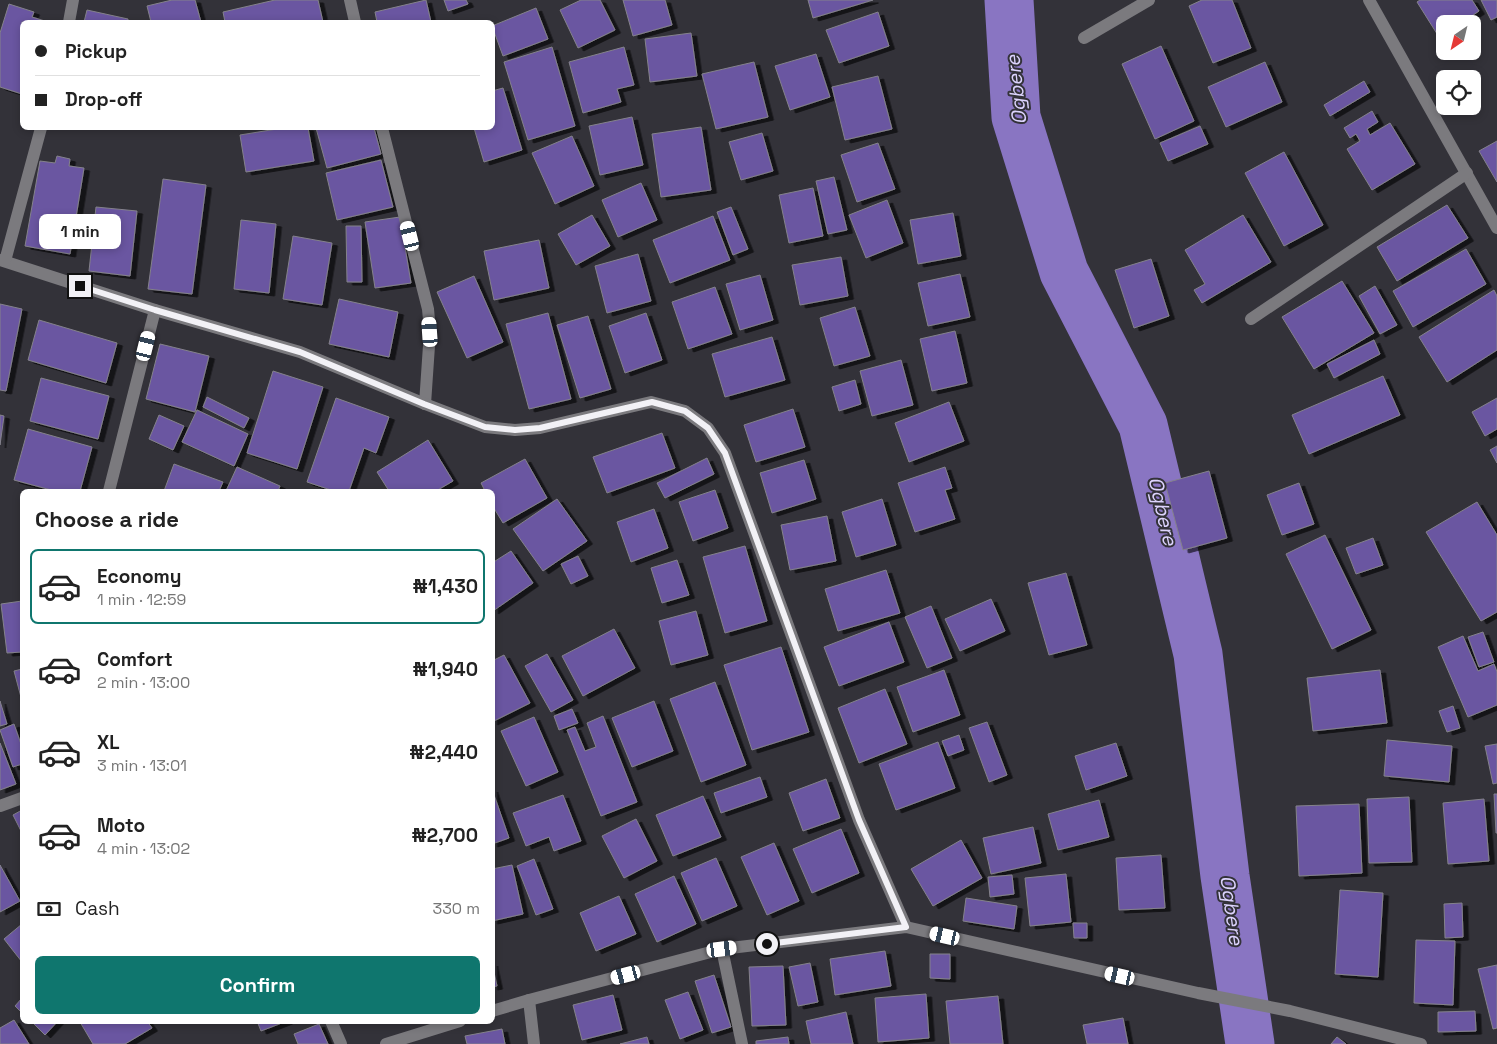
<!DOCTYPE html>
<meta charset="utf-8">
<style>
:root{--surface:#fff;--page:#f2f2f2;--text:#222;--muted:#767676;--line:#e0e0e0;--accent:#0f766e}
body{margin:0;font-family:"Space Grotesk",sans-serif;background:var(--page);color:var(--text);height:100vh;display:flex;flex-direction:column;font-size:19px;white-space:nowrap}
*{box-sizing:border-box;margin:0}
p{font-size:16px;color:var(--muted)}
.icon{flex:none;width:28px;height:28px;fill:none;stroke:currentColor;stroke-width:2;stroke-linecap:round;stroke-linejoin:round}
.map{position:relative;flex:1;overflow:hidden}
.side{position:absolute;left:20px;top:489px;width:475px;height:535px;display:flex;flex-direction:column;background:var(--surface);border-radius:8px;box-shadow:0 2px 8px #0003}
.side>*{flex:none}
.banner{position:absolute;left:20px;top:20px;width:475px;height:110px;border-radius:8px;box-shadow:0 2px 8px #0003;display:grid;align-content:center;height:110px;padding:0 15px;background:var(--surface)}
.needle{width:32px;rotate:215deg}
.buttons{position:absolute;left:1436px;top:15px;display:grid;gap:10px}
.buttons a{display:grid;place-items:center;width:45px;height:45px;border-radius:8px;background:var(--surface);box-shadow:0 2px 8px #0003;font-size:25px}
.end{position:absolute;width:22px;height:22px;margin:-11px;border:6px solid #f2f1f6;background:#111;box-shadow:0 0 0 2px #111}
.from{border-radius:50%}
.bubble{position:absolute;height:35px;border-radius:8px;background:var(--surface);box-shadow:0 2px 8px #0003;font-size:16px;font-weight:800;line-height:35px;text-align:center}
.car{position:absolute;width:15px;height:30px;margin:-15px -8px;border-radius:6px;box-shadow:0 0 4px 1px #0007;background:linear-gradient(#fff 24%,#345 0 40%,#fff 0 76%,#345 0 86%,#fff 0)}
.banner b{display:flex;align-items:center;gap:18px;height:48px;font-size:19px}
.banner b+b{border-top:1px solid var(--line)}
.banner i{width:12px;height:12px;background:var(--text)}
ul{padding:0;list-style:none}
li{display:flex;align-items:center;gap:15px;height:75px;margin:0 10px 8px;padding:0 5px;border:2px solid transparent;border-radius:8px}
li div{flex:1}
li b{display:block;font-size:19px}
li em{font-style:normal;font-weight:800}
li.active{border-color:var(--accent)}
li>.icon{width:45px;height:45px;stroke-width:1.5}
h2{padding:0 15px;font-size:22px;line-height:60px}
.pay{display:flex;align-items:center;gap:12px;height:55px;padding:0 15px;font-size:19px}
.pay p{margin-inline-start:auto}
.action{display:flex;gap:10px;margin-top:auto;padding:10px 15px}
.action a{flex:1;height:58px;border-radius:8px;background:var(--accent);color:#fff;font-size:20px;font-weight:800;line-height:58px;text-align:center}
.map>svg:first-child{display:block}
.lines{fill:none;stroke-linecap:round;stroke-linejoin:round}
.river{stroke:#8975c2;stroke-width:49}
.building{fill:#6b56a1;stroke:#84828b;filter:url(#shadow)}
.minor{stroke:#7b7a7e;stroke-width:12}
.route{stroke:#f2f1f6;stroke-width:6}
.labels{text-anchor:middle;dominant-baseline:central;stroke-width:4;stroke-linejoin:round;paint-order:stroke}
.water-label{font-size:20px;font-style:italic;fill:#dcd3fd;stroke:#333239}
</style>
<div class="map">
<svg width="1497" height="1044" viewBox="0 0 1497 1044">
<defs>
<filter id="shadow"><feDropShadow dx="5.5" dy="3" stdDeviation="0" flood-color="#0009"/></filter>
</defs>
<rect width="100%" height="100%" fill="#333239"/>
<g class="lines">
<polyline class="river" points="1009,0 1016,117 1064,272 1143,425 1198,654 1225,876 1250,1044"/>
</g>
<g class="building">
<polygon points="172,0 195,0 201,22 151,22 147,6"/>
<polygon points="275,0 318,0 323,22 225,22 223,12"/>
<polygon points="426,0 431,22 377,22 375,12"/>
<polygon points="444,0 466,0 468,4 448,11"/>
<polygon points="581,0 600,0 615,30 578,48 560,10"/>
<polygon points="623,0 665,0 672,25 633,36"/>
<polygon points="808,0 873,0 813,18"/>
<polygon points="1202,0 1232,0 1251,48 1213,63 1189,6"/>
<polygon points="1420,0 1472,0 1479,11 1460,24 1445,24 1445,33 1439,37 1417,2"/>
<polygon points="1481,0 1497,0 1497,17 1491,20"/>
<polygon points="9,4 34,12 32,17 48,22 22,22 22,94 0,87 0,33"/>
<polygon points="536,8 548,39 503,56 492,26"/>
<polygon points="87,10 128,19 128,22 84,22"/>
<polygon points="878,12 889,46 839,63 826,30"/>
<polygon points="691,33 697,76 650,82 645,39"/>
<polygon points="1161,46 1194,121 1155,139 1122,64"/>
<polygon points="552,47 575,126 528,140 504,62"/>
<polygon points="624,47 634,85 617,89 621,102 583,113 569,62"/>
<polygon points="816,54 830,97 790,110 775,66"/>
<polygon points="754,62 768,117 716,129 702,74"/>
<polygon points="1265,62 1282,102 1226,127 1208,87"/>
<polygon points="878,76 892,129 845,140 832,87"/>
<polygon points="1364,81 1370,92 1330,116 1324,105"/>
<polygon points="503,88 522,150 484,162 474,128 492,128 492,91"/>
<polygon points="1372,111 1378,122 1367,129 1370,135 1390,123 1415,164 1372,190 1347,149 1360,141 1356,134 1350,138 1344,128"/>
<polygon points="632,117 643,165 600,175 589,126"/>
<polygon points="1200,126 1208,144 1168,161 1160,143"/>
<polygon points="701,127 711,190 661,197 652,134"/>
<polygon points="283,128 308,128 314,161 246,172 240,135"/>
<polygon points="316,128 374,128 381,154 327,168"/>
<polygon points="762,133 773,171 741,180 729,142"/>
<polygon points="572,136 594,186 555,204 532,153"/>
<polygon points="1497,141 1497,182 1479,151"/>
<polygon points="878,143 895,189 857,202 841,155"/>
<polygon points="1284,152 1323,225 1284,246 1245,173"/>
<polygon points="57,156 70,159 69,166 84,168 70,254 25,246 40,161 55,163"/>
<polygon points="381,160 393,207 337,220 326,173"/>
<polygon points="834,177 847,230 828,234 816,181"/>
<polygon points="163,179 206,185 192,294 148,289"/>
<polygon points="641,183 657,220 618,237 602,200"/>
<polygon points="813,188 823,236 789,243 779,195"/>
<polygon points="887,200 903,243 866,258 849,215"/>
<polygon points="1447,205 1468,238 1397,281 1377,247"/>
<polygon points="96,207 137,211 130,276 89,271"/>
<polygon points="731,207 748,249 733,255 717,212"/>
<polygon points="953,213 961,256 918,264 910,220"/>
<polygon points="592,215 610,246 576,265 558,234"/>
<polygon points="1243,215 1271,262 1202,303 1194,290 1205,284 1185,250"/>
<polygon points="713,216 730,260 670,283 653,240"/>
<polygon points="400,217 411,283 375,288 365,222"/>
<polygon points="241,220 276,224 269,293 234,289"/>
<polygon points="346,226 361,226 362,282 347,282"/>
<polygon points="293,236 332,243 322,305 283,299"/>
<polygon points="539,240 549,288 494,300 484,251"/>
<polygon points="1466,249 1486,284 1413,327 1393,291"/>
<polygon points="638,254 651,301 607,313 595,266"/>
<polygon points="841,257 848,296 800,305 792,265"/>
<polygon points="1151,259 1169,316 1134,328 1115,270"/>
<polygon points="960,274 970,317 928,326 918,283"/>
<polygon points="760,275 773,320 740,330 726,284"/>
<polygon points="474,276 503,342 467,358 437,292"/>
<polygon points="1342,281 1374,333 1314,369 1282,317"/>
<polygon points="1375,286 1397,325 1380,334 1359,296"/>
<polygon points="715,287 732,334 688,349 672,302"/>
<polygon points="1494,290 1497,296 1497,350 1447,382 1419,337"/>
<polygon points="339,299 398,312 389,357 329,344"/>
<polygon points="0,304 22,309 6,391 0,390"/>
<polygon points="855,307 870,356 834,366 820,318"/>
<polygon points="548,313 571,399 529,409 506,324"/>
<polygon points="646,313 662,360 625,373 609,326"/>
<polygon points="588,316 611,389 580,398 557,325"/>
<polygon points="39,320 117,343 106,383 28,360"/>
<polygon points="955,331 967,383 932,391 920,339"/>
<polygon points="772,337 785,380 725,397 712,354"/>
<polygon points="1374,340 1380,354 1334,378 1327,364"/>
<polygon points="160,344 209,356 195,412 146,399"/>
<polygon points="901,360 913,405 872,416 860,371"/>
<polygon points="273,371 323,387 297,469 247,453"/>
<polygon points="1383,376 1400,415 1309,454 1292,415"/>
<polygon points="41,378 109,396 98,439 30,421"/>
<polygon points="855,380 861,404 839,411 832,387"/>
<polygon points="207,397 249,418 244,428 203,407"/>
<polygon points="336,398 389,417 376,453 364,448 349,491 334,491 307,482"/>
<polygon points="1497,398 1497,429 1485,436 1472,412"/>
<polygon points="949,402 964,441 909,462 895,423"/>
<polygon points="793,409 805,447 756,462 744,425"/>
<polygon points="197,410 248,434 234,466 182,442"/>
<polygon points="0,415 4,416 0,445"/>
<polygon points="159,415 184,426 173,450 149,439"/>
<polygon points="28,429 92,447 80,491 55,491 14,480"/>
<polygon points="662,433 675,468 607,493 593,457"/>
<polygon points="428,440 453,481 436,491 389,491 377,472"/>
<polygon points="1497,446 1497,463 1490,450"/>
<polygon points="707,458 714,474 665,498 657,483"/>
<polygon points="525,459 547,498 503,523 492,505 492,491 485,491 481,483"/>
<polygon points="804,460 816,499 772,513 760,473"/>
<polygon points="174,464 223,482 219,491 164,491"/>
<polygon points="237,467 280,486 278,491 226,491"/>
<polygon points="945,467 952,488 945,490 955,519 915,532 898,483"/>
<polygon points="1209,471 1227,538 1183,550 1165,483"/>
<polygon points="1299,483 1314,524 1282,535 1267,495"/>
<polygon points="715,490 728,528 693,541 679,502"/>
<polygon points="557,499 587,541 543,571 513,529"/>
<polygon points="882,499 896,545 856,557 842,512"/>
<polygon points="1477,502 1497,535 1497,612 1481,621 1426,532"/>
<polygon points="654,509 668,548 631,562 617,522"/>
<polygon points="827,516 836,561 790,570 781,525"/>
<polygon points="1325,535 1371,630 1332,649 1286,554"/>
<polygon points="1373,538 1383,565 1356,574 1346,548"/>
<polygon points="745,546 767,621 725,633 703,557"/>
<polygon points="511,551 533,583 493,611 492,563"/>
<polygon points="578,556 588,576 571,584 561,564"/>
<polygon points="677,560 689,595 662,603 651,568"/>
<polygon points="886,570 900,613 838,631 825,589"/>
<polygon points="1066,573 1087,645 1049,655 1028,583"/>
<polygon points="991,599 1005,631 960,651 945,619"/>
<polygon points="22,601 22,652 7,653 1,604"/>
<polygon points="931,606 952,658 927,668 905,617"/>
<polygon points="696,611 708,655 671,665 659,621"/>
<polygon points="889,622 904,662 839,686 824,647"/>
<polygon points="614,629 635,668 583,696 562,656"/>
<polygon points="1483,632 1494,662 1479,667 1468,637"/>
<polygon points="1463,636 1478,671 1494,664 1497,672 1497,705 1468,717 1438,647"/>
<polygon points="781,647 809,732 752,750 724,665"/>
<polygon points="547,654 573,700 551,712 525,666"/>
<polygon points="504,655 530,703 492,722 492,661"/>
<polygon points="22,669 22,701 14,671"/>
<polygon points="944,670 960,715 913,732 897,687"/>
<polygon points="1380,670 1387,723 1313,731 1307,678"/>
<polygon points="715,682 746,765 701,782 670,699"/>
<polygon points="885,689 907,744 859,763 838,708"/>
<polygon points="0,701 7,724 0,726"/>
<polygon points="654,701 673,751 632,767 612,718"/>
<polygon points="1453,706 1460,728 1447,732 1439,711"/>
<polygon points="572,709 578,723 559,730 554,716"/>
<polygon points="603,716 637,802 601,816 567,730 575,727 585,751 596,747 587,723"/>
<polygon points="534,717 558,772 526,786 501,731"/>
<polygon points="987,722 1007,775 989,782 969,728"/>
<polygon points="14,724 22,747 22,764 13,767 0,730"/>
<polygon points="959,735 964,750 948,756 942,741"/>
<polygon points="1387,740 1452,746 1449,782 1384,776"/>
<polygon points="938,742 955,788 896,810 879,764"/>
<polygon points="0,743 16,784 0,790"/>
<polygon points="1116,743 1127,776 1086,790 1075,756"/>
<polygon points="1497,744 1497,783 1493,784 1485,746"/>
<polygon points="760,777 767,797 721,813 714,793"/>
<polygon points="826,779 840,818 803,831 789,793"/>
<polygon points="492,789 509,838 492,844"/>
<polygon points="1494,794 1497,794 1497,833 1496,833"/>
<polygon points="563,795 581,841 554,851 549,837 526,846 513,813"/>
<polygon points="703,796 721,837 673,856 656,815"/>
<polygon points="1409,797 1412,862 1369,863 1367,799"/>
<polygon points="1484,799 1489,861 1448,864 1443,803"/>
<polygon points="1099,800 1109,837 1058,850 1048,814"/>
<polygon points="1359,804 1362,873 1299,876 1296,806"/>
<polygon points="22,810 22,833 13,815"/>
<polygon points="636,819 657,861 624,878 602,836"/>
<polygon points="1033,827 1041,863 991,874 983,838"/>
<polygon points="841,829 859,873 812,893 793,849"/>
<polygon points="961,840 982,878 933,906 911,869"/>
<polygon points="774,843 799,901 767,915 741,857"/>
<polygon points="1161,855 1165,908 1119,910 1116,858"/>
<polygon points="716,858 737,906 702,921 681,873"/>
<polygon points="534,859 553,909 536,915 517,866"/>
<polygon points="0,865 20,901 0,912"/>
<polygon points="512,865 523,914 492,921 492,869"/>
<polygon points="1066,874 1071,922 1030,926 1025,878"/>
<polygon points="1012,875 1014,894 990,897 988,877"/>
<polygon points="674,876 696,924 657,942 635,894"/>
<polygon points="1340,890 1383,893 1378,977 1335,974"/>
<polygon points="619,896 636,934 596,951 580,913"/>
<polygon points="966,898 1017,906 1014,929 963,921"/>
<polygon points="1462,903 1463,937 1445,938 1444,904"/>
<polygon points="1073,923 1087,923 1087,938 1074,938"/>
<polygon points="22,924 22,962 4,939"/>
<polygon points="1416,940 1455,941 1453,1005 1414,1003"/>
<polygon points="885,951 891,986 835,995 830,959"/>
<polygon points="930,954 950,954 950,979 930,978"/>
<polygon points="492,963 497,986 492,987"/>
<polygon points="810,963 818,1002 798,1006 789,967"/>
<polygon points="1497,965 1497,1028 1493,1029 1478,969"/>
<polygon points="783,966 786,1025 752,1026 749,967"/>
<polygon points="714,975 731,1027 712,1033 695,981"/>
<polygon points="688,992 703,1030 680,1039 665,1000"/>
<polygon points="926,994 929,1038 878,1042 875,998"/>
<polygon points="613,995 622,1030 582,1040 573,1005"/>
<polygon points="998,996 1003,1044 950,1044 946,1001"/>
<polygon points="22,998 22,1013 15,1006"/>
<polygon points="1475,1011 1476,1031 1438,1032 1438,1012"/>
<polygon points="846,1012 853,1044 811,1044 806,1021"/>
<polygon points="1123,1018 1128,1044 1087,1044 1083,1025"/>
<polygon points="14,1020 29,1044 0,1044 0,1028"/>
<polygon points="31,1021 58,1021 45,1035"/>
<polygon points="82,1021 147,1021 152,1028 125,1044 93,1044 80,1022"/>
<polygon points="257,1021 287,1021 261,1031"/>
<polygon points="319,1024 328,1044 298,1044 294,1034"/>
<polygon points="502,1029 505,1044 467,1044 465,1036"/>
<polygon points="647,1037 649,1044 620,1044"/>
<polygon points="788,1037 789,1044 756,1044 756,1041"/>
<polygon points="1337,1037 1346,1044 1331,1044"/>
</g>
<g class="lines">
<g class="minor">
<polyline points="350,0 355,22"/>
<polyline points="1369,0 1497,228"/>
<polyline points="69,22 73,0"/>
<polyline points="1084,38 1149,0"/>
<polyline points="382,128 428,309 430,331 425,404"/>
<polyline points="0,260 155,310 300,352 425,404 485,427 515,430 540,428 651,402 685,411 708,428 725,453 859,820 906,927"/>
<polyline points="5,261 41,128"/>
<polyline points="1251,319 1467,173"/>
<polyline points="109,491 155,310"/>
<polyline points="0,806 22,798"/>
<polyline points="722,949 742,1044"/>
<polyline points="529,1000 534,1044"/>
<polyline points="492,1011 529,1000 722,949 906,927 1198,993 1290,1011 1421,1044"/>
<polyline points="331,1021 341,1044"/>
<polyline points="386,1044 460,1021"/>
</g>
</g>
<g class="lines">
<polyline class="route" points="80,286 155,310 300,352 424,404 485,427 515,430 540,428 652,402 685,411 708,428 725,453 859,820 906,927 767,944"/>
</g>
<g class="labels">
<g class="water-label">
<text transform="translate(1016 90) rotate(-96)">Ogbere</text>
<text transform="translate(1163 511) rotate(77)">Ogbere</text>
<text transform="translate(1232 910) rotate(82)">Ogbere</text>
</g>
</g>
</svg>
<div class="buttons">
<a><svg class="needle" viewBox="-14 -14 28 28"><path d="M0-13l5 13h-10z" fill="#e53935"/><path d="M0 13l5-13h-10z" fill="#767676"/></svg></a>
<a><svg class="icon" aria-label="locate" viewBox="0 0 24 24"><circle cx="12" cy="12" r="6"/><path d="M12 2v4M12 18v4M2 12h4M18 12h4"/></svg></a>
</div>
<i class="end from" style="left:767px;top:944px"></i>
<i class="end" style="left:80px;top:286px"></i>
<div class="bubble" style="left:39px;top:214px;width:82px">1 min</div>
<i class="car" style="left:410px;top:236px;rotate:346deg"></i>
<i class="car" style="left:430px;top:332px;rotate:356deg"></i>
<i class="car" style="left:146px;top:346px;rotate:14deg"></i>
<i class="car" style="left:945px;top:936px;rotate:283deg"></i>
<i class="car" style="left:722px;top:949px;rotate:83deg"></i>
<i class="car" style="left:626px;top:975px;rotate:255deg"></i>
<i class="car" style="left:1120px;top:976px;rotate:283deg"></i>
<div class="banner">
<b><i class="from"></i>Pickup</b>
<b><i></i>Drop-off</b>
</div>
<section class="side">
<h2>Choose a ride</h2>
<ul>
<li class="active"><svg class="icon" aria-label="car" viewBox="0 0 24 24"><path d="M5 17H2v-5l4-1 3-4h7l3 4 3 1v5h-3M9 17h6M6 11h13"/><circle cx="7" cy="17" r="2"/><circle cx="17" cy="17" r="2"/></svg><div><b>Economy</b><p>1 min · 12:59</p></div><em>₦1,430</em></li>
<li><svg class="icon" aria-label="car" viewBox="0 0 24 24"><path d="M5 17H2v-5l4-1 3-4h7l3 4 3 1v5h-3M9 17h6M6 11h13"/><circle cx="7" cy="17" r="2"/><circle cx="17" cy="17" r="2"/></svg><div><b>Comfort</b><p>2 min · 13:00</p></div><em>₦1,940</em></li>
<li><svg class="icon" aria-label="car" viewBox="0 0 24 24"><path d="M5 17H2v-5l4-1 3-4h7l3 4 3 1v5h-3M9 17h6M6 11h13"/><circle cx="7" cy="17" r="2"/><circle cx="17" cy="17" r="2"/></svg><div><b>XL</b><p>3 min · 13:01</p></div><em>₦2,440</em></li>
<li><svg class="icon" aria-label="car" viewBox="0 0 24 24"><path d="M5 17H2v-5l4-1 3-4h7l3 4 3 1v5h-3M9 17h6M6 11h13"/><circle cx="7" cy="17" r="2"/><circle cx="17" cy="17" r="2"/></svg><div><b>Moto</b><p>4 min · 13:02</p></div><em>₦2,700</em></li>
</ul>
<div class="pay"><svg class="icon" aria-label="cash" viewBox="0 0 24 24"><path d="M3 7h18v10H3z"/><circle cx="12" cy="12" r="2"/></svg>Cash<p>330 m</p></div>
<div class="action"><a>Confirm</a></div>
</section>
</div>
